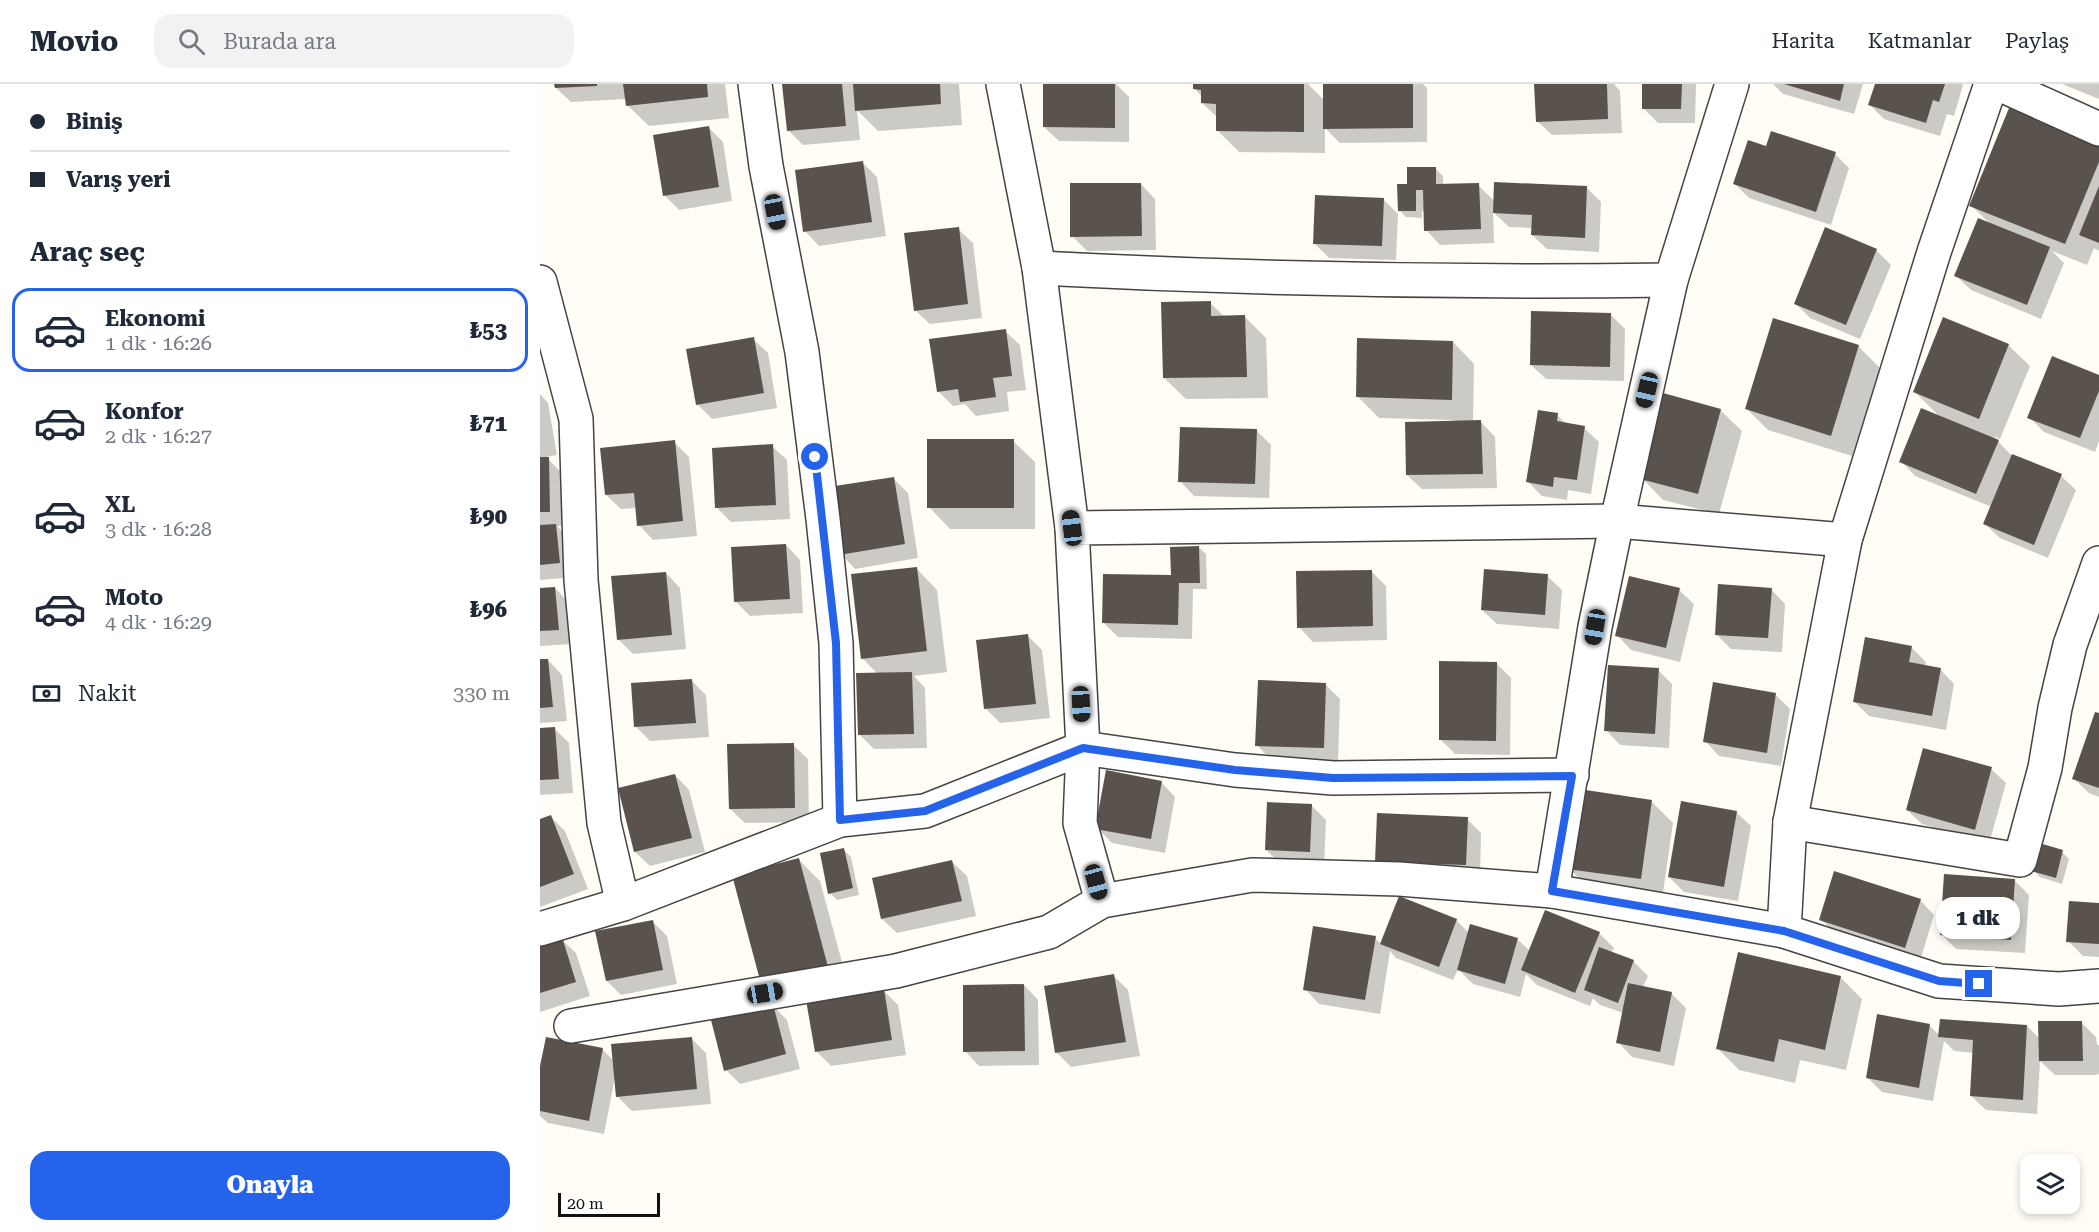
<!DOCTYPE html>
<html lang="tr">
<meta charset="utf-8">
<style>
:root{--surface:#fff;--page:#f2f2f3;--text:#1f2937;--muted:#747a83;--line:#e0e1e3;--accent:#2563eb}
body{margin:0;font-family:"Roboto Serif",serif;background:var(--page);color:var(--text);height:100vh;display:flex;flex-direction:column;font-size:22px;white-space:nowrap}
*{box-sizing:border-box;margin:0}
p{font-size:20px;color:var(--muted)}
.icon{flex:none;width:33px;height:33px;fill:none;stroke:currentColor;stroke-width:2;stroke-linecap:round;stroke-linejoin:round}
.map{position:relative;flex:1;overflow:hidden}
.details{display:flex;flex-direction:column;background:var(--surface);width:540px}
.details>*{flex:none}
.top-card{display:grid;align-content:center;height:132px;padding:0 30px;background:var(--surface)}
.controls{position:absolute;left:1480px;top:1070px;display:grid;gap:12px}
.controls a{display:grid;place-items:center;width:60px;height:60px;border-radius:12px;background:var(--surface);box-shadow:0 3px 9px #0003;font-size:30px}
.scale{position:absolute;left:18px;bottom:15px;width:102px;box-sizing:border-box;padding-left:6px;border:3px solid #111;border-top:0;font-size:16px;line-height:21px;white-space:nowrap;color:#111;-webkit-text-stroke:4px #fff;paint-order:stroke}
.end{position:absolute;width:27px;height:27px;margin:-14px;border:8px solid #2563eb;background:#fff;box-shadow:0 0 0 3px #fff}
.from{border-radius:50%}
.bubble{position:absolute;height:42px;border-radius:18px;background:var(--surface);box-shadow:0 3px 9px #0003;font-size:20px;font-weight:800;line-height:42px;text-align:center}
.car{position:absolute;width:18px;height:36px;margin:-18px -9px;border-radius:8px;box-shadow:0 0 4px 2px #0007;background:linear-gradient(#222 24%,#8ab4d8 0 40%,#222 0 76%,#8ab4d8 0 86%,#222 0)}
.top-card b{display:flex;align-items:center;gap:21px;height:57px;font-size:22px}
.top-card b+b{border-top:2px solid var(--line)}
.top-card i{width:15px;height:15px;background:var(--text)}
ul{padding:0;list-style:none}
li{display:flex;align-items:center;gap:18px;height:84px;margin:0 12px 9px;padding:0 18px;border:3px solid transparent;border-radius:18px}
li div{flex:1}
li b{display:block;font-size:22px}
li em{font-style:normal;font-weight:800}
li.on{border-color:var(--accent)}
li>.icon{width:54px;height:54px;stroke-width:1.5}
h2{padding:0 30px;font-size:27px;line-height:72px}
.pay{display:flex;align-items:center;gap:15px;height:66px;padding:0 30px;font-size:22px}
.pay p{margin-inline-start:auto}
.button{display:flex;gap:12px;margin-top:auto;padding:12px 30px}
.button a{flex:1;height:69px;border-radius:18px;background:var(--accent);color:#fff;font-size:24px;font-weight:800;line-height:69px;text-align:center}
header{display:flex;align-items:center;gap:36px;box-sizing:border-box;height:84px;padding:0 30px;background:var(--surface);border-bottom:2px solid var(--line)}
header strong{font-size:28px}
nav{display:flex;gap:33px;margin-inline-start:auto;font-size:21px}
.search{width:420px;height:54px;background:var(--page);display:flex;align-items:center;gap:15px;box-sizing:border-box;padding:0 21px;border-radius:18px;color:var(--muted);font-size:22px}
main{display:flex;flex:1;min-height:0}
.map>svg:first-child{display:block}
.shadow{fill:#0003}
.building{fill:#5a524d}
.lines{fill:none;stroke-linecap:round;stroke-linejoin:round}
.minor-casing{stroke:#444;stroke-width:36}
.minor{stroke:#fff;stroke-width:33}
.route{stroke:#2563eb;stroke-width:8}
</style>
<header>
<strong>Movio</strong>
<div class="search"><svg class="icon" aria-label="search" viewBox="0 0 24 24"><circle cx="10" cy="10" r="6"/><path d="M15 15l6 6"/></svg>Burada ara</div>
<nav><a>Harita</a><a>Katmanlar</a><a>Paylaş</a></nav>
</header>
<main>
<section class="details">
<div class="top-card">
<b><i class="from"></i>Biniş</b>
<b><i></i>Varış yeri</b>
</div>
<h2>Araç seç</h2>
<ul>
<li class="on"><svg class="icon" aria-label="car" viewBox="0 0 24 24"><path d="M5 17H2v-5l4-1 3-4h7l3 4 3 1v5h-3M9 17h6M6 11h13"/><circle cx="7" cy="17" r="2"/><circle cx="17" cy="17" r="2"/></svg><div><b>Ekonomi</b><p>1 dk · 16:26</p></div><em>₺53</em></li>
<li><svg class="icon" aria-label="car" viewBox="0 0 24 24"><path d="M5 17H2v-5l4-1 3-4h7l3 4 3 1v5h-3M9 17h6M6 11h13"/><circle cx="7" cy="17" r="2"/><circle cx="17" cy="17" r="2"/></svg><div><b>Konfor</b><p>2 dk · 16:27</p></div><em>₺71</em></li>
<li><svg class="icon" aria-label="car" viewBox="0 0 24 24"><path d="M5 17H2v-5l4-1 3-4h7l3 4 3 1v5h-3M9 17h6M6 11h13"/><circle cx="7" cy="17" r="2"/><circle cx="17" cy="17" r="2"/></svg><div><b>XL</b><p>3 dk · 16:28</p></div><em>₺90</em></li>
<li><svg class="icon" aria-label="car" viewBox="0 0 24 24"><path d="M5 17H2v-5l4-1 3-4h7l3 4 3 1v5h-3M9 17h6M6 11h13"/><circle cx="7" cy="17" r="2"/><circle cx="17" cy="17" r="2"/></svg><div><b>Moto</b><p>4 dk · 16:29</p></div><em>₺96</em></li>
</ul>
<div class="pay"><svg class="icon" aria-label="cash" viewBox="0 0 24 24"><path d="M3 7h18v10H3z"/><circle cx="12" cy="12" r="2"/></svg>Nakit<p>330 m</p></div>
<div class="button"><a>Onayla</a></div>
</section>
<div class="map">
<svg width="1559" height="1148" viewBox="0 0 1559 1148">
<rect width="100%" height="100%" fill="#fffdf5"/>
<g class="shadow">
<polygon points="16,0 185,0 189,34 109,42 87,21 86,15 31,18 16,4"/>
<polygon points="244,0 419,0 422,41 338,47 317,26 320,56 263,61 249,47"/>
<polygon points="504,0 576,0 589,13 589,58 519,57 504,43"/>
<polygon points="655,0 768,0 785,17 785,0 883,0 887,4 887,58 800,59 785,44 785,69 699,68 678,47 678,34 662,19 662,13 655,5"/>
<polygon points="996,0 1074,0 1080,7 1082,49 1012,51 997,37"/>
<polygon points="1103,0 1156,0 1155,39 1118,39 1103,24"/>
<polygon points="1233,0 1323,0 1314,30 1243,10"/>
<polygon points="1336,0 1422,0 1423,1 1414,32 1407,30 1400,52 1344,35 1330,21"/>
<polygon points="1522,0 1559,0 1559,15"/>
<polygon points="168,43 183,58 192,117 139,126 124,111"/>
<polygon points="1559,63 1559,167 1554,164 1547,181 1512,167 1524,179 1501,235 1431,206 1416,192 1450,140 1431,121"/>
<polygon points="1227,64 1295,70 1309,84 1291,141 1209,114 1195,100"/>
<polygon points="322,78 337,93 346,152 279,162 265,147"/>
<polygon points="896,85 903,92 903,102 938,101 954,117 1047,104 1061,118 1059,168 1007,165 992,151 993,144 969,143 953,128 954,159 900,161 886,146 885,127 882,127 882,134 866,133 859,126 868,101"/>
<polygon points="601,100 615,115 616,166 547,167 532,152"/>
<polygon points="843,115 858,130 856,176 789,174 774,159"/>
<polygon points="418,145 433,159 442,234 390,240 375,226"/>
<polygon points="1336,166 1351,181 1320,255 1270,234 1255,219"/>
<polygon points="670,219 685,233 705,233 726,254 728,314 646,315 624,294"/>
<polygon points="1071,231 1085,245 1084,297 1006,295 991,281"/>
<polygon points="465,247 480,261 486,306 467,308 469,327 436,332 425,320 413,322 398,307"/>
<polygon points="213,255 228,269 237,324 172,335 157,320"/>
<polygon points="913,258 934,280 933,338 941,338 955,353 957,404 882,405 867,391 914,339 914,336 839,334 817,312"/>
<polygon points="1468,261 1490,282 1460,355 1453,352 1472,372 1521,392 1536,406 1508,474 1460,454 1445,440 1452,423 1375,392 1361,377 1400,333 1375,308"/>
<polygon points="1318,262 1340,284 1312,372 1228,346 1206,324"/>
<polygon points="1559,293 1559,357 1555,368 1504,348 1489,333"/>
<polygon points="0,310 8,319 17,371 6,373 22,389 24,442 17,442 30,456 34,493 0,496"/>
<polygon points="1180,326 1202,347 1179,430 1123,416 1102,394"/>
<polygon points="1017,331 1027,341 1044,344 1059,358 1051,410 1028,406 1027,416 1002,412 988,398"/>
<polygon points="717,347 731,361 729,414 654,412 640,397"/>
<polygon points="473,357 495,378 495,445 410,445 389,423"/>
<polygon points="134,358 149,373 157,452 113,456 99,441 97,424 81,425 66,411"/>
<polygon points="232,362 247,376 250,435 191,438 177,424"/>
<polygon points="353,394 368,409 378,474 315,485 301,470"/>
<polygon points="246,461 260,476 263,529 210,532 195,517"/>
<polygon points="659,463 666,470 667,505 653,505 652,555 578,553 563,538 632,493"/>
<polygon points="376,484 397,506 407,588 374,592 385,604 387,664 334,665 319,650 338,590 323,575"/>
<polygon points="831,487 846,502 847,556 773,558 759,543"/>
<polygon points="126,489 140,504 146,565 93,570 78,555"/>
<polygon points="1007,492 1022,506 1019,545 957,540 942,526"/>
<polygon points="15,504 29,519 33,560 0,562 0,506"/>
<polygon points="1231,505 1245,520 1242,568 1191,565 1176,550"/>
<polygon points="1139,506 1154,520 1140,578 1091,566 1077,551"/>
<polygon points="488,552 502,566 510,634 460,639 446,625"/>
<polygon points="1371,563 1386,578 1385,582 1400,585 1414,600 1406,646 1329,632 1314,617"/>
<polygon points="8,576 22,591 27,637 0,639 0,577"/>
<polygon points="956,579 971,594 970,671 915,670 900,655"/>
<polygon points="1118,586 1132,600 1129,664 1080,661 1066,646"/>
<polygon points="152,597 166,611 169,653 110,657 96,643"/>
<polygon points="785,600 800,615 798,678 731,676 717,661"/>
<polygon points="1235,610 1250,625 1241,682 1179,672 1165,657"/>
<polygon points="1559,631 1559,713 1549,709 1534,695"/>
<polygon points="14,644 29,659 33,709 0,711 0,646"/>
<polygon points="253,661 268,675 269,738 205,739 190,725"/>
<polygon points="1451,685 1466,699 1449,760 1382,740 1367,726"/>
<polygon points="135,691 149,706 165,768 110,782 95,768"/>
<polygon points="621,698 635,713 625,769 572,759 557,744"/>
<polygon points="1112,718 1133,739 1122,816 1050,806 1029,784"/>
<polygon points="772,722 786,736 784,782 741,780 726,766"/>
<polygon points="1196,728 1211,742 1198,817 1144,808 1129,793"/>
<polygon points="11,733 25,747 48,805 0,823 0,737"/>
<polygon points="927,735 941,749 940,795 837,777"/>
<polygon points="304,766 311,773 319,811 297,816 290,809"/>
<polygon points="1522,768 1529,775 1522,800 1500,793 1493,786"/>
<polygon points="259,776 280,797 309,904 194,792"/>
<polygon points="412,778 427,792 436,832 357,849 342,835"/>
<polygon points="1474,796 1489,811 1485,869 1416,865 1401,850"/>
<polygon points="1380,816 1394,831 1380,877 1295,850 1281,835"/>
<polygon points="1559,820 1559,873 1543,872 1528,857"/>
<polygon points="916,836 929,849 977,855 990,867 1059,849 1074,864 1071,869 1093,877 1108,892 1103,903 1131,909 1146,924 1134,982 1092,973 1078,958 1084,929 1060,921 1053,914 1050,922 997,901 986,890 980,913 933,900 918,885 913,896 856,874 850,867 840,930 779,920 765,905 835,854 842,861"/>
<polygon points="112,837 127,852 137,900 81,911 67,897"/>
<polygon points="21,855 36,869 50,912 0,928 0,862"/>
<polygon points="574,892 588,906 600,972 531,983 517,969"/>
<polygon points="1300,893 1322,915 1306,986 1260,976 1255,999 1199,986 1178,965"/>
<polygon points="484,901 498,916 499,981 439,982 425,967"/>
<polygon points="343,906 358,921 366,971 291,982 276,967"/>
<polygon points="233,922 247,936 260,985 200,1000 186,986"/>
<polygon points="1542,939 1556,953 1557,961 1559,961 1559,991 1557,989 1557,991 1515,991 1500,977 1497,1030 1446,1026 1431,1012 1434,969 1414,967 1404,957 1393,1017 1342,1008 1327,993 1389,941 1400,952 1487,942 1500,955"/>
<polygon points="151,954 166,969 171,1020 92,1027 77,1012 75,993 64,1050 8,1039 0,1032 0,990 7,955 63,966 74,977"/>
</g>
<g class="building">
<polygon points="14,0 57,0 57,2 15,4"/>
<polygon points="83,0 167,0 168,13 86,22"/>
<polygon points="242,0 302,0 306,42 247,47"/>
<polygon points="313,0 400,0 401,20 315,27"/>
<polygon points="503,0 575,0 575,44 503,43"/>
<polygon points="653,0 764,0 764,48 676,47 676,20 661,19 661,6 653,5"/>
<polygon points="783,0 873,0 873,44 783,45"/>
<polygon points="994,0 1067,0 1068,35 996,38"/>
<polygon points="1102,0 1142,0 1141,25 1102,25"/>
<polygon points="1244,0 1304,0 1300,17"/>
<polygon points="1335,0 1405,0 1399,18 1393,16 1386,39 1328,21"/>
<polygon points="1469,24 1559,61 1559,78 1525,160 1429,122"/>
<polygon points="169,42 179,103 123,112 113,51"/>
<polygon points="1231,47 1296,68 1276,128 1193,100 1208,56 1226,62"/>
<polygon points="323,77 332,138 263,148 255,86"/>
<polygon points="867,83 896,83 896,100 939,99 941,145 884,147 883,106 876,106 876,127 858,127 857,100 867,100"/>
<polygon points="954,98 1047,102 1045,154 991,151 992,131 953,129"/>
<polygon points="530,99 601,99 602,152 530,153"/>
<polygon points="1559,102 1559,159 1539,151"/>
<polygon points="775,111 844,114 842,162 773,160"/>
<polygon points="1438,134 1510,163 1487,221 1414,192"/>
<polygon points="419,143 428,220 374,227 364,149"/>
<polygon points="1285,143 1337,165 1306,241 1254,220"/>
<polygon points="671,217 671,232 705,231 707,293 623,294 621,218"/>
<polygon points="991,227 1071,229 1070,283 990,281"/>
<polygon points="1403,233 1469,260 1439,335 1373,308"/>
<polygon points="1233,234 1319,261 1291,352 1205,325"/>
<polygon points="466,245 472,292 453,294 456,313 420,318 418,305 397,308 389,255"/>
<polygon points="214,253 224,309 156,321 146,265"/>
<polygon points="817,254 913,257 912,316 816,313"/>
<polygon points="1512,272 1559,291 1559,307 1540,354 1487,334"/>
<polygon points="1123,309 1181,325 1158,410 1100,395"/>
<polygon points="1381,324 1459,356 1436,410 1359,378"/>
<polygon points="998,326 1018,329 1017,337 1045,342 1037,396 1014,393 1013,403 986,398"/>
<polygon points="941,336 943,390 866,391 865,338"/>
<polygon points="640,343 717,345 715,400 638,398"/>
<rect x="387" y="355" width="87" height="69"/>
<polygon points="135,356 143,437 97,442 94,409 65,411 60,364"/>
<polygon points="233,360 236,421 175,424 172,364"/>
<polygon points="1472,370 1522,390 1494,461 1443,440"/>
<polygon points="0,373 9,373 10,428 0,428"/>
<polygon points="354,393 365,460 299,471 288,403"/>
<polygon points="16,440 20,479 0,481 0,441"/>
<polygon points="246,460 250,515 194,518 191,463"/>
<polygon points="659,462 660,499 639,499 638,541 562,539 563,490 631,491 630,463"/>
<polygon points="377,483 387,567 321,575 311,490"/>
<polygon points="944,485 1008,490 1005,531 941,526"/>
<polygon points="832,486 833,542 757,544 756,487"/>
<polygon points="126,488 132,551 77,556 71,492"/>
<polygon points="1089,492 1140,504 1126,564 1075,552"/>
<polygon points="1178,500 1232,504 1228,554 1175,551"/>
<polygon points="15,503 19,546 0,547 0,504"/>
<polygon points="488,550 496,620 444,625 436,556"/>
<polygon points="1325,553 1372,562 1369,578 1401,584 1392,632 1313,618"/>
<polygon points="0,575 8,575 13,623 0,624"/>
<polygon points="899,577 957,578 956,657 899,656"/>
<polygon points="1068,581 1119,584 1115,650 1064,647"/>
<polygon points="372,588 374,650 318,651 316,589"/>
<polygon points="152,595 156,639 94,643 91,599"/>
<polygon points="718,596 786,599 784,664 715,662"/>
<polygon points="1173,598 1236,609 1227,669 1163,658"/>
<polygon points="1555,628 1559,629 1559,704 1532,695"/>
<polygon points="15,643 19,695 0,696 0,644"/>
<polygon points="254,659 255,724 189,725 187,660"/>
<polygon points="1383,664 1452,683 1435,746 1366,726"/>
<polygon points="566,686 622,697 611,755 555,745"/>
<polygon points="135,690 152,754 94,768 78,704"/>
<polygon points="1039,705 1112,716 1101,795 1027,785"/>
<polygon points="1141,717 1197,727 1184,803 1128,793"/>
<polygon points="727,718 772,720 770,768 725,766"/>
<polygon points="837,729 928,733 926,781 835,778"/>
<polygon points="11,731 34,790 0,803 0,735"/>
<polygon points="1499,759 1523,766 1516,794 1491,787"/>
<polygon points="304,764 313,804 288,810 280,769"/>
<polygon points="259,774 288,883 221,900 192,791"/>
<polygon points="412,776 422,817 341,835 332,794"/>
<polygon points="1294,787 1381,815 1365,864 1279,836"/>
<polygon points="1404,790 1475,795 1471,856 1400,851"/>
<polygon points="859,812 917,835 899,883 840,860"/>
<polygon points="1529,817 1559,819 1559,860 1526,858"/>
<polygon points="1005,826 1060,848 1035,909 981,886"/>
<polygon points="113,836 123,886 66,897 55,847"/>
<polygon points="930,840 978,854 965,900 917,886"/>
<polygon points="773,842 836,852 825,916 763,906"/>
<polygon points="22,853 36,898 0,909 0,860"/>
<polygon points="1059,863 1094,876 1078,919 1044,906"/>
<polygon points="1198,868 1301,892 1285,966 1239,955 1234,978 1176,965"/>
<polygon points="574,890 586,958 515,969 504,902"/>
<polygon points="1088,899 1132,908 1120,968 1076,959"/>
<polygon points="484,900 485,967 423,968 423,901"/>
<polygon points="344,905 352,956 275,968 266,916"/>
<polygon points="233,920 246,970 184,987 171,936"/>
<polygon points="1337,930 1390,940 1379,1004 1326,994"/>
<polygon points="1400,935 1487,941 1483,1016 1430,1012 1433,956 1398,953"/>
<polygon points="1498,937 1542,937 1543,977 1499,977"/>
<polygon points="6,953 63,964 49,1037 0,1027 0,982"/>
<polygon points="152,953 157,1005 76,1013 71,960"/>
</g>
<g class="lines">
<defs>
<g id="minor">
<polyline points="215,0 226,82 262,268 283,435 296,559 300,736"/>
<polyline points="463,0 499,184 532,444"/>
<polyline points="1459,0 1559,45"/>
<path d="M499 184C709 195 920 199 1131 196"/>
<polyline points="0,198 36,335 41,496 64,739 83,820"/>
<polyline points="1250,738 1480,776 1505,684 1515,624 1530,561 1559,479"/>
<polyline points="1012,807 1055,543 1077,437 1131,196 1192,0"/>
<polyline points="562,817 540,739 543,664 695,686 793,694 1032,691"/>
<polyline points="0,845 83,820 300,736 385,727 543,664 532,444 1077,437 1305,456"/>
<polyline points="1244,847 1250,738 1305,456 1394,168 1451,0"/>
<polyline points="31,942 356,887 509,848 562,817 712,791 859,795 1012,807 1244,847 1399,897 1519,905 1559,902"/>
</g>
</defs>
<use href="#minor" class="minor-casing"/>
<use href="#minor" class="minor"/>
</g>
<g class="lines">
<polyline class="route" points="275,373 296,559 300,736 385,727 543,664 695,686 793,694 1032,692 1012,807 1244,847 1399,897 1439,900"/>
</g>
</svg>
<div class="controls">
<a><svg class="icon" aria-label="layers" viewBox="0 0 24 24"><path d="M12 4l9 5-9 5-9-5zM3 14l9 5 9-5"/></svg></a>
</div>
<div class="scale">20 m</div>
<i class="end from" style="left:275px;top:373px"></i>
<i class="end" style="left:1439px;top:900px"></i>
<div class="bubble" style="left:1396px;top:813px;width:84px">1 dk</div>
<i class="car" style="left:235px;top:128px;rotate:169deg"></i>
<i class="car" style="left:1107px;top:306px;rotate:193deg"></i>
<i class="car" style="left:532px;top:444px;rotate:353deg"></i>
<i class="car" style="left:1055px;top:543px;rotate:189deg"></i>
<i class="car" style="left:541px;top:620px;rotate:177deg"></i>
<i class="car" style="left:556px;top:798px;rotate:165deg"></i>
<i class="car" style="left:225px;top:909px;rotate:80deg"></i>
</div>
</main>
